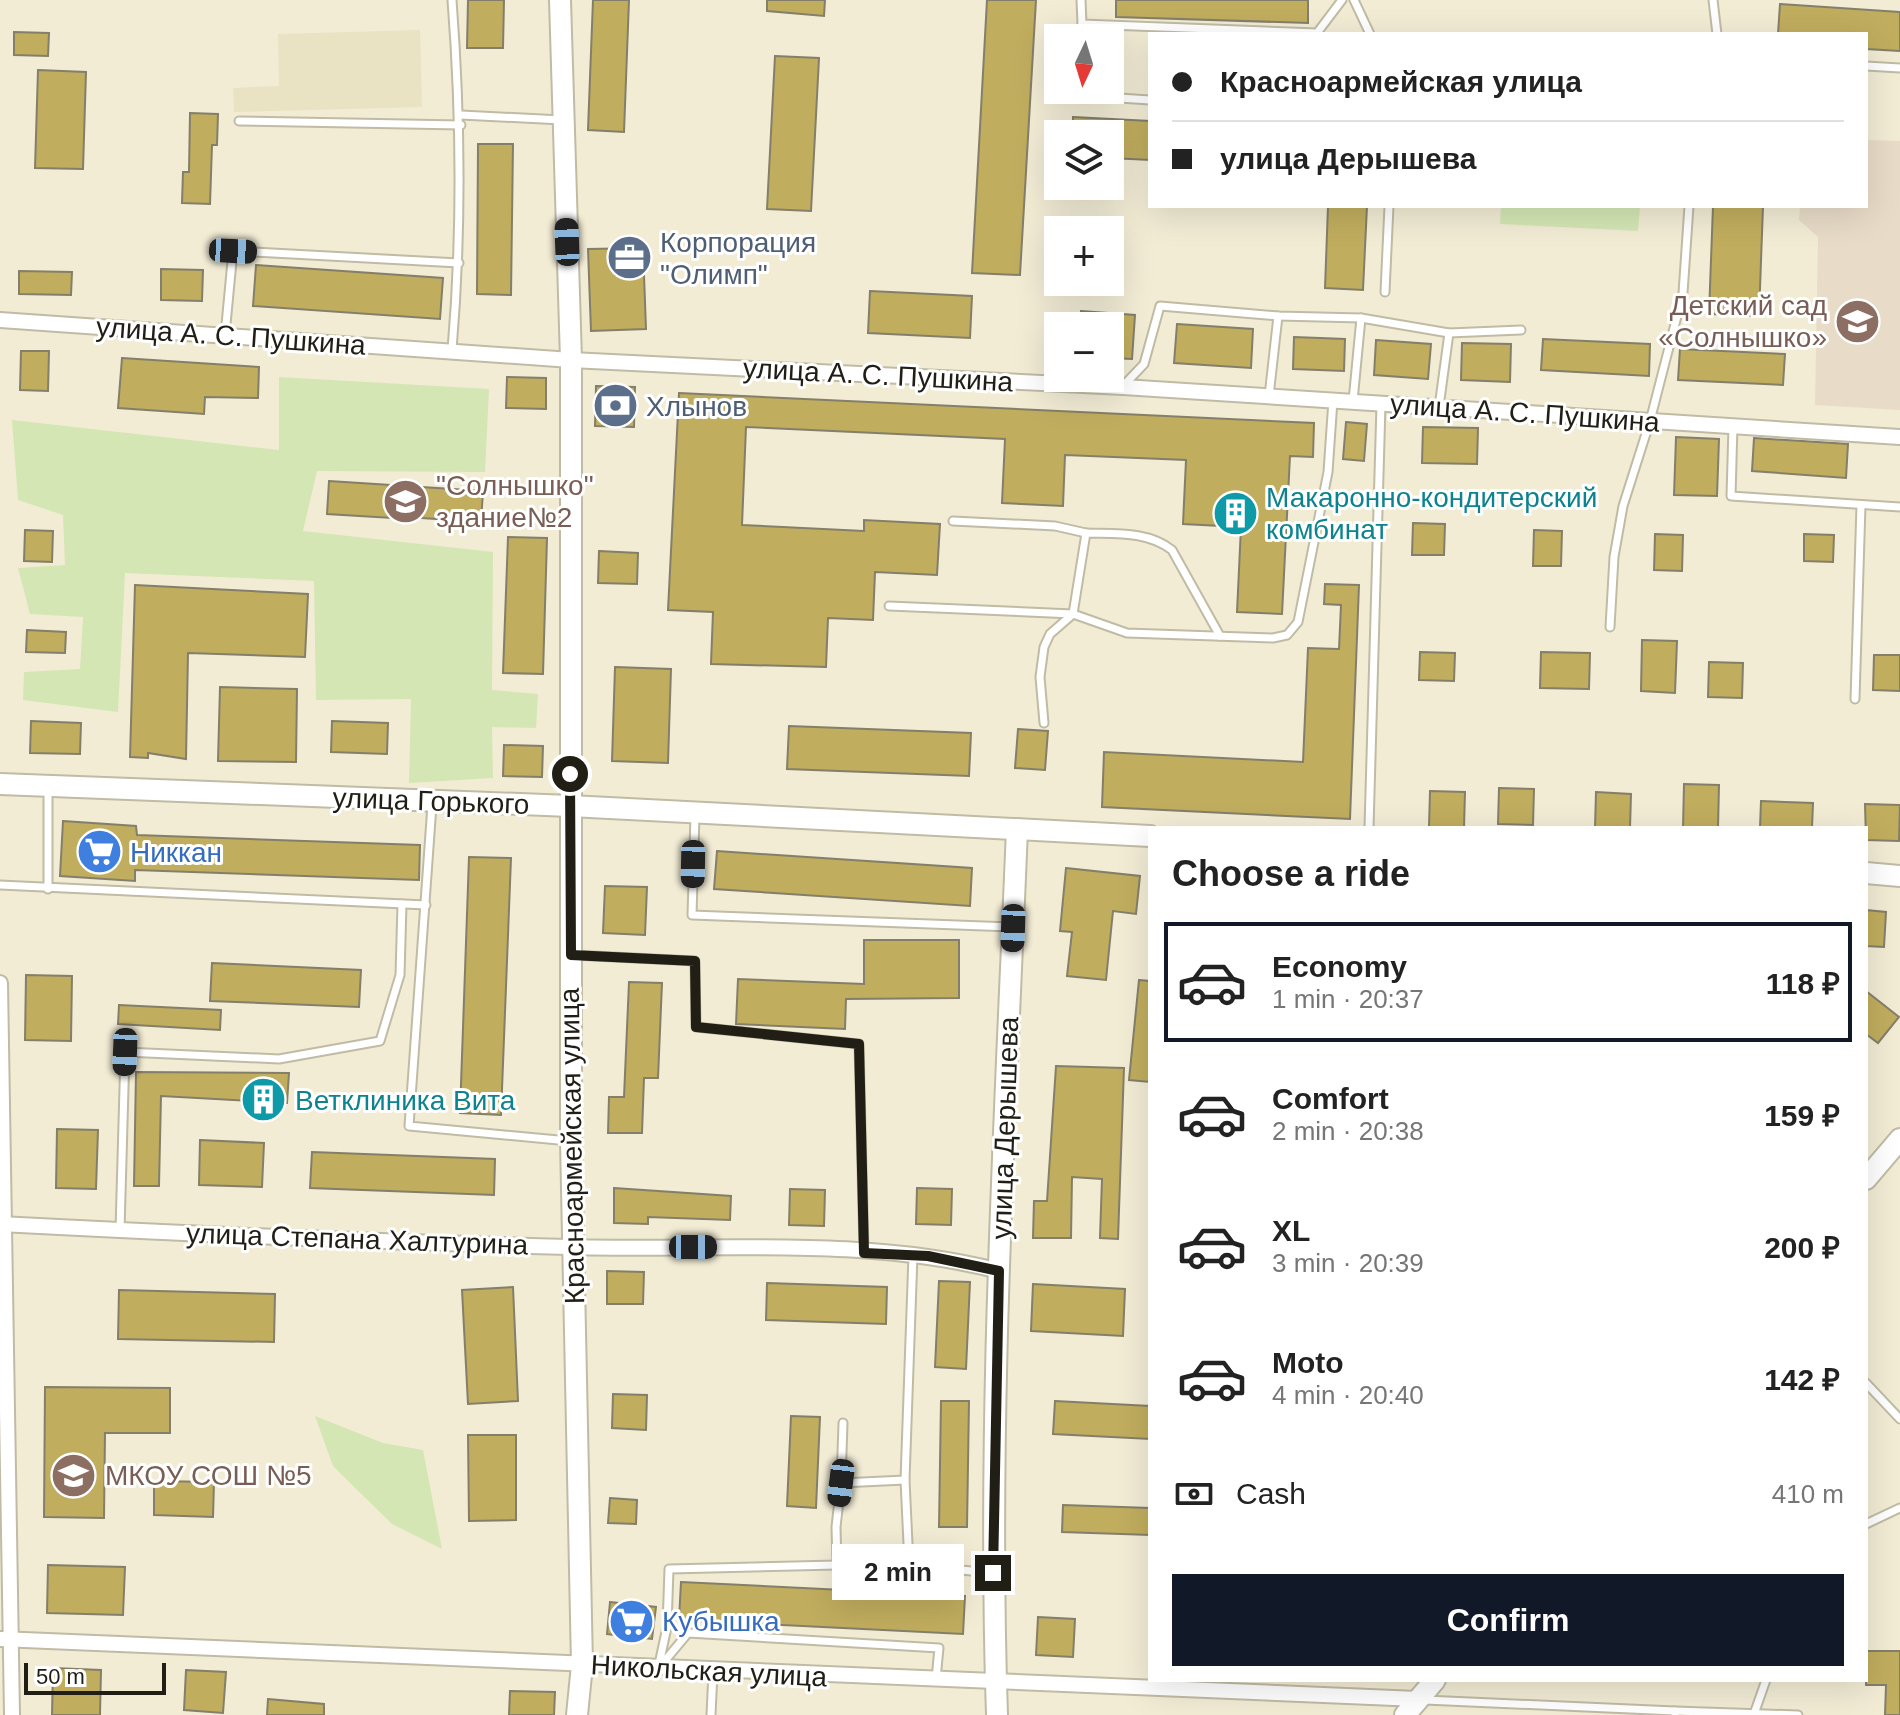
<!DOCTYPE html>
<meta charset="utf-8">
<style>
:root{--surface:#fff;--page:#f2f2f2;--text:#222;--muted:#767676;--line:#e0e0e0;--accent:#111827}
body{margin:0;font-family:Helvetica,sans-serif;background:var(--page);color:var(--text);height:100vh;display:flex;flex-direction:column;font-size:30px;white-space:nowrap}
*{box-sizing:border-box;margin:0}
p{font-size:26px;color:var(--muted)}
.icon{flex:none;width:44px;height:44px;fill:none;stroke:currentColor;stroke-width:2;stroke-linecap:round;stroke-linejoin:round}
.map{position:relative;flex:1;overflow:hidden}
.sheet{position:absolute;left:1148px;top:826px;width:720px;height:856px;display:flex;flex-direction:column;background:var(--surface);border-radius:0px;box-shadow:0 8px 32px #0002}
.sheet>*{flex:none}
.guide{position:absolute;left:1148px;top:32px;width:720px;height:176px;border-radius:0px;box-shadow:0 8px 32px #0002;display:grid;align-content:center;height:176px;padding:0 24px;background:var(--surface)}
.needle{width:52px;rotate:184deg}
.tools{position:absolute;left:1044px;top:24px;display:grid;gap:16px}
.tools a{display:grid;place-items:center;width:80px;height:80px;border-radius:0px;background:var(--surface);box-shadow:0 8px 32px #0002;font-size:40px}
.scale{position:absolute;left:24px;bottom:20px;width:142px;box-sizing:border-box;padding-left:8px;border:4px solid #201e15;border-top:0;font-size:22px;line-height:28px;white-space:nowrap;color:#201e15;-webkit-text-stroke:6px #fff;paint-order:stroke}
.end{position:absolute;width:36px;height:36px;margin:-18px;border:10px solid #201e15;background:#fff;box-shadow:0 0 0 4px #fff}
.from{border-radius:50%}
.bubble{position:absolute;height:56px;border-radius:0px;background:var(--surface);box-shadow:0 8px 32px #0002;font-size:26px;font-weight:800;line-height:56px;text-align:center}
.car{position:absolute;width:24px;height:48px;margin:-24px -12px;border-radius:10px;box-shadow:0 0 6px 2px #0007;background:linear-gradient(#222 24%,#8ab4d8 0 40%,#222 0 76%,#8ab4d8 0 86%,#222 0)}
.guide b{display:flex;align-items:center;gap:28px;height:76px;font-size:30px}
.guide b+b{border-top:2px solid var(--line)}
.guide i{width:20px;height:20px;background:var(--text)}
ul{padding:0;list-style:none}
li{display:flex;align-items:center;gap:24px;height:120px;margin:0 16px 12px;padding:0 8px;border:4px solid transparent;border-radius:0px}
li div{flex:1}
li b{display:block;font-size:30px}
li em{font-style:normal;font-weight:800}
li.current{border-color:var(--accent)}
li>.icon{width:72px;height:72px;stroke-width:1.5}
h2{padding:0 24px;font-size:36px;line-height:96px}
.pay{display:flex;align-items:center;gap:20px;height:88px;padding:0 24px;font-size:30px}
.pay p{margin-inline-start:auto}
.primary-button{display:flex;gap:16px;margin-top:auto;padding:16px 24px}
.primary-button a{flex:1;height:92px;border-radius:0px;background:var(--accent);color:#fff;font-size:32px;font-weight:800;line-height:92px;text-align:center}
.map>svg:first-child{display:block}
.built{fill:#e9e2c3}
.education{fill:#e8dcc8}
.green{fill:#d4e6b4}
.building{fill:#c0ad5e;stroke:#847f6a;stroke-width:2}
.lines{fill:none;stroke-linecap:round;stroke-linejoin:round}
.lane-casing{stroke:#c0bba5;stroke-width:11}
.street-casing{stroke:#c0bba5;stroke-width:18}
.secondary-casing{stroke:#c0bba5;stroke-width:24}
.lane{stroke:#fff;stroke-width:7}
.street{stroke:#fff;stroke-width:14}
.secondary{stroke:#fff;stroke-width:20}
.route{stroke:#201e15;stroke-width:10}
.labels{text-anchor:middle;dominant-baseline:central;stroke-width:6;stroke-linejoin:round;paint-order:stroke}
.service-label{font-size:28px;fill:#4e5e75;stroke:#fff;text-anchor:start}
.education-label{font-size:28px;fill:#785e54;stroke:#fff;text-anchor:start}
.street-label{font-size:28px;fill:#201e15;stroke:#fff}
.culture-label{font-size:28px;fill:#0d838f;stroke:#fff;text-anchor:start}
.shop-label{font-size:28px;fill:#366cbe;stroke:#fff;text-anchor:start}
</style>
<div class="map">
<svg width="1900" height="1715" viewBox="0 0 1900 1715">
<rect width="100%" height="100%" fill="#f2ecd5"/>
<polygon class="built" points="420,30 422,107 234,112 233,88 279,86 278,34"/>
<polygon class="education" points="1866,140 1900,141 1900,410 1815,405 1818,237 1799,220 1800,206 1866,206"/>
<g class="green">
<polygon points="1501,206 1640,206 1638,231 1500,224"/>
<polygon points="279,377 489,389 485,472 317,471 303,531 493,552 492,690 538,694 536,728 492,727 493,778 409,783 411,699 316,700 314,581 125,573 118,712 23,700 24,672 80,669 83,617 30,614 18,568 65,565 63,515 18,500 12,420 279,450"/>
<polygon points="315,1416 383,1443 423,1450 442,1549 392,1524 333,1466"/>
</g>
<g class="building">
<polygon points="468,0 504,0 503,48 467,48"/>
<polygon points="593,0 629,0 624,132 588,130"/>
<polygon points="767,0 825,0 824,16 767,11"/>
<polygon points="987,0 1036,0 1020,275 972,273"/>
<polygon points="1116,0 1308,0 1308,23 1116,17"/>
<polygon points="1780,4 1900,12 1900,51 1866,49 1866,34 1778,34"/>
<polygon points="14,32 49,33 48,56 14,55"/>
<polygon points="775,56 819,58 811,211 767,209"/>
<polygon points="38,70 86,72 83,169 35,168"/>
<polygon points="190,113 218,114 217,145 212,145 210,204 182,203 183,172 189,172"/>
<polygon points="1073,117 1150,121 1150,160 1110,158 1110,134 1073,134"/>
<polygon points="478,144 513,144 511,295 477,294"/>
<polygon points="1328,206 1367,206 1363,290 1325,288"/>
<polygon points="1713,206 1763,206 1759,316 1709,314"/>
<polygon points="643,248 646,329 591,331 588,249"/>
<polygon points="256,265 443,278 440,319 253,306"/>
<polygon points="161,269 203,270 202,301 161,300"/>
<polygon points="19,271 72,272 71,295 19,294"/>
<polygon points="870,291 972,296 970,338 868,333"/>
<polygon points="1081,311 1135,315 1132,359 1110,358 1110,326 1080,326"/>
<polygon points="1177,324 1253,329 1251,368 1174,363"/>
<polygon points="1294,337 1345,339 1344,371 1293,369"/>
<polygon points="1543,339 1650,344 1649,376 1541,370"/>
<polygon points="1376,340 1431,344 1428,379 1374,375"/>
<polygon points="1462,343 1511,344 1510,382 1461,380"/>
<polygon points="1680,349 1785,354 1783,385 1678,380"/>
<polygon points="21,351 49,351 48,391 20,390"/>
<polygon points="122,358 259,367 258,398 205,397 204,414 118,408"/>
<polygon points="507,377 546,378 546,409 506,408"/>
<polygon points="596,386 635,387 634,427 595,426"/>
<polygon points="679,393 1314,423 1313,457 1290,456 1282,614 1237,612 1241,527 1183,524 1186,460 1065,455 1063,506 1002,503 1005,439 746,427 742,525 864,531 864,520 940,524 937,575 875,572 873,620 828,618 826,667 711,664 713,612 668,610"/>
<polygon points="1346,422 1367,424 1364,461 1343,459"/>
<polygon points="1423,427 1478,428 1477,464 1422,463"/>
<polygon points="1676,437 1719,439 1717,496 1674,495"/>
<polygon points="1754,438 1848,444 1846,478 1752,471"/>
<polygon points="329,481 483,491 481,522 422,518 422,512 393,511 392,518 327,514"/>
<polygon points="1413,523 1445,524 1444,555 1412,555"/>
<polygon points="25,530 53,531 52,562 24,561"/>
<polygon points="1534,530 1562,531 1561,566 1533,566"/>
<polygon points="1655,534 1683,535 1682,571 1654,570"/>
<polygon points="1804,534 1834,535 1833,562 1804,561"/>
<polygon points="508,537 547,538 543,674 503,673"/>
<polygon points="599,551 638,553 637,584 598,583"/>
<polygon points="1325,584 1359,585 1350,819 1102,807 1104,752 1303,762 1308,648 1339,649 1341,605 1324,604"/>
<polygon points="135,585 308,594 305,657 188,653 186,759 148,753 148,758 130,757"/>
<polygon points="27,630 66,632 65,653 26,652"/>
<polygon points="1642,640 1677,641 1675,693 1641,691"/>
<polygon points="1420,652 1455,653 1454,681 1419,680"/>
<polygon points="1541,652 1590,653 1589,689 1540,688"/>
<polygon points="1874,655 1900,655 1900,691 1873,690"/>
<polygon points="1709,662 1743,663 1742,698 1708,697"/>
<polygon points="615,667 671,669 668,763 612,761"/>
<polygon points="220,687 297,689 296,762 218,761"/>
<polygon points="31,721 81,723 80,754 30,753"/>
<polygon points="332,721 388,723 387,754 331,752"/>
<polygon points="789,726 971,733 969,776 787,769"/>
<polygon points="1018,729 1048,731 1045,770 1015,768"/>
<polygon points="504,745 543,746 542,777 503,776"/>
<polygon points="1684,784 1719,785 1718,828 1683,828"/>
<polygon points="1499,788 1534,789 1533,825 1498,824"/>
<polygon points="1430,791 1465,792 1464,828 1429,827"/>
<polygon points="1596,792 1631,794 1630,828 1595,828"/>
<polygon points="1761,801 1813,803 1812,828 1760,828"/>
<polygon points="1865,804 1900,805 1899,841 1866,840"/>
<polygon points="63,821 136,826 137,835 420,845 419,880 135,870 135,881 60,876"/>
<polygon points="717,851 972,868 970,906 714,889"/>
<polygon points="469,857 511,858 501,1115 460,1113"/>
<polygon points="1066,868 1140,876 1136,914 1113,911 1106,980 1067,976 1072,932 1060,931"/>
<polygon points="605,886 647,887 645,935 603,933"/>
<polygon points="1866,910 1886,912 1884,947 1866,946"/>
<polygon points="864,940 959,940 959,998 846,999 845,1029 736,1024 738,979 864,984"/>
<polygon points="212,963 361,970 359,1007 210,1001"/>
<polygon points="26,975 72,976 71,1041 25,1040"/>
<polygon points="1139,980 1150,981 1150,1082 1129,1080"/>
<polygon points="629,982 662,983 658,1078 644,1078 642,1133 608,1133 609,1097 624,1097"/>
<polygon points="1866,991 1899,1017 1878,1043 1866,1034"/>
<polygon points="119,1005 221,1010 220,1030 118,1024"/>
<polygon points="1056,1066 1124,1068 1118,1239 1100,1238 1102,1179 1072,1177 1071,1238 1033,1238 1034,1201 1047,1201"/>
<polygon points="136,1072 289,1073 287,1103 161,1096 159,1186 134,1186"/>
<polygon points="57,1129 98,1130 96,1189 56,1188"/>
<polygon points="200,1140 264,1143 262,1187 199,1185"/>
<polygon points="312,1152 495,1159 494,1195 310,1188"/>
<polygon points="614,1188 731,1196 730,1220 648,1217 648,1224 614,1223"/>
<polygon points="917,1188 952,1189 951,1225 916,1224"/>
<polygon points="790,1189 825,1190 824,1226 789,1225"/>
<polygon points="607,1271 644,1272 643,1304 607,1304"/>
<polygon points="939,1281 970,1282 966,1369 935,1367"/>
<polygon points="767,1283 887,1287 886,1324 766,1320"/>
<polygon points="1033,1284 1125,1289 1123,1336 1031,1331"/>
<polygon points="513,1287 518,1401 468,1404 462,1290"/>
<polygon points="119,1290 275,1294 274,1342 118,1339"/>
<polygon points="45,1387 170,1388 170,1433 105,1433 104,1518 44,1517"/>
<polygon points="613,1394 647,1395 646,1430 612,1428"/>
<polygon points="941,1401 969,1401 967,1527 939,1527"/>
<polygon points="1055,1401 1150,1406 1150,1439 1053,1434"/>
<polygon points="791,1416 820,1417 816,1508 787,1506"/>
<polygon points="468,1435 516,1435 516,1520 469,1521"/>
<polygon points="154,1481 214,1482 213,1517 154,1515"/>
<polygon points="610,1498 637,1500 636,1524 608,1523"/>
<polygon points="1063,1505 1150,1508 1150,1535 1062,1532"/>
<polygon points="48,1565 125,1567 123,1615 47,1613"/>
<polygon points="681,1582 965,1596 963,1634 679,1620"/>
<polygon points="610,1602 656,1607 652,1639 607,1634"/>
<polygon points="1038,1617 1075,1619 1073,1657 1036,1655"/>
<polygon points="1866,1651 1900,1651 1900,1715 1885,1715 1886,1685 1866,1685"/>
<polygon points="53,1668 101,1670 100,1715 52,1715"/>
<polygon points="186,1670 226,1672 223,1713 184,1710"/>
<polygon points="510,1691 555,1692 554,1715 509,1715"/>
<polygon points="268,1699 324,1704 324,1715 267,1715"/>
</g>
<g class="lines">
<defs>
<g id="lane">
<path d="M452 0C461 117 462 232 452 350"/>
<polyline points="1081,0 1082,24 1317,33 1342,0"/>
<polyline points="1354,0 1370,34"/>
<polyline points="1713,0 1717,34"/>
<polyline points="1082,24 1086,38"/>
<polyline points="1866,66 1900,68"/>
<polyline points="1102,90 1104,97 1150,100"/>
<polyline points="461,115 562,120"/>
<polyline points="239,121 461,125"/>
<polyline points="1385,292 1389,206"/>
<polyline points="225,335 233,251 459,263"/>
<polyline points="1124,385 1144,364 1160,306 1278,316 1361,318 1449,333 1521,330"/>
<polyline points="1269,396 1278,316"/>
<polyline points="1353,401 1361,318"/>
<polyline points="1439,407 1449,333"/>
<polyline points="1733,426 1731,496 1900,507"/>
<polyline points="953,521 1055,526 1086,533"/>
<polyline points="889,606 1073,614 1127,633 1273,638 1287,635 1298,622 1328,472 1333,400"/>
<polyline points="1610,627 1614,557 1623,506 1650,421 1683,293 1689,206"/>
<polyline points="1855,699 1861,505"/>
<path d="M1044 723 1040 677 1044 647 1050 634 1073 614 1086 533C1116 534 1148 531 1172 550L1220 636"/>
<polyline points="432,805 409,1126 569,1141"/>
<polyline points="695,815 692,915 1011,927"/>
<polyline points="1369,828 1381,404"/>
<polyline points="0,885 426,905"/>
<polyline points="48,889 48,788"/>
<polyline points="573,955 695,961 696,1027 859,1044 864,1252"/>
<polyline points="120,1230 125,1052 279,1059 380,1041 400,975 402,904"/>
<polyline points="1866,1383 1900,1419"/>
<polyline points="843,1423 841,1483 905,1480 913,1255"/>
<polyline points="905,1480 909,1565"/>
<polyline points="841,1483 836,1527 837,1565 909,1565 992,1573"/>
<polyline points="1866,1524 1900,1508"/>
<polyline points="837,1565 669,1569 667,1627 658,1669 688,1633 939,1648 936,1679"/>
<polyline points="1425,1700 1675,1711 1675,1715"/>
<polyline points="1675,1711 1798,1715"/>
<polyline points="1754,1714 1766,1680"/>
<polyline points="711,1715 713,1672"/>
</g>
<g id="street">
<polyline points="0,320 571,360 1123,387 1900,437"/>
<polyline points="0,983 12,1715"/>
<path d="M0 1224C190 1234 380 1242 570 1247 710 1251 864 1236 999 1271"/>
<polyline points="0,1639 1418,1699"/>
</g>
<g id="secondary">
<polyline points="560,0 571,360 571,1141 582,1665 577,1715"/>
<polyline points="0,784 570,806 1150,836"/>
<polyline points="1866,873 1900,876"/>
<polyline points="1866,1179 1900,1139"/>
<path d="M997 1715C987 1420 1005 1124 1017 829"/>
<polyline points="1405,1715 1435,1680"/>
</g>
</defs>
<use href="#lane" class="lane-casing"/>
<use href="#street" class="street-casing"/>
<use href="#secondary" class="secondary-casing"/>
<use href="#lane" class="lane"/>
<use href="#street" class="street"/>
<use href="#secondary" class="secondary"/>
</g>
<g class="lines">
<polyline class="route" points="570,774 571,955 695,961 696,1027 859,1044 864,1253 928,1256 999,1271 993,1573"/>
</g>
<defs>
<symbol id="office-disc" viewBox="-11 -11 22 22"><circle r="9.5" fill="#5c6f8a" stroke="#fff"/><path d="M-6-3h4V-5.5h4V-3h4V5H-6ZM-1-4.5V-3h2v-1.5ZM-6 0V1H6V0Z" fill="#fff"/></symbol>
<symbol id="school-disc" viewBox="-11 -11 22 22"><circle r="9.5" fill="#8d6e63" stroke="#fff"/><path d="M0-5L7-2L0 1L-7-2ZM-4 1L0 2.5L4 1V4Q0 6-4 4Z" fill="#fff"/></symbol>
<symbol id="bank-disc" viewBox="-11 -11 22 22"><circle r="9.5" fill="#5c6f8a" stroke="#fff"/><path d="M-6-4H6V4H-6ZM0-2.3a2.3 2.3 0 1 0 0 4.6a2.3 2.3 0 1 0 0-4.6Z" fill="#fff"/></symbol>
<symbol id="building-disc" viewBox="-11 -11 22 22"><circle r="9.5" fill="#0f9aa8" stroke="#fff"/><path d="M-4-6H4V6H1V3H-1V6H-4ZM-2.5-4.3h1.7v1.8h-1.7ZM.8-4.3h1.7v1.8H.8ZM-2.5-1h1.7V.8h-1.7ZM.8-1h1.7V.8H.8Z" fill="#fff"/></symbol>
<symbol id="supermarket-disc" viewBox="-11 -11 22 22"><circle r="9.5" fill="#3f7fe0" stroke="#fff"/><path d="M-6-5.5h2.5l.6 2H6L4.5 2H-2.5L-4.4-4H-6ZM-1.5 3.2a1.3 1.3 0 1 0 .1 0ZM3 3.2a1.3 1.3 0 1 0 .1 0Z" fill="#fff"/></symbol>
</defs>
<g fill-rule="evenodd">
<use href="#office-disc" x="604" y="232" width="51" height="51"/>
<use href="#school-disc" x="1832" y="296" width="51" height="51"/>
<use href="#bank-disc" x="590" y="380" width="51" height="51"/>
<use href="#school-disc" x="380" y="476" width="51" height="51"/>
<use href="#building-disc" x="1210" y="488" width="51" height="51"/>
<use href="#supermarket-disc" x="74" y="826" width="51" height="51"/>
<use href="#building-disc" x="238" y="1074" width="51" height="51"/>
<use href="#school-disc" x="48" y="1450" width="51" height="51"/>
<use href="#supermarket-disc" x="606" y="1596" width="51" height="51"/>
</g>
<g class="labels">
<g class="service-label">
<text x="660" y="242">Корпорация<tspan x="660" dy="32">"Олимп"</tspan></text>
<text x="646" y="406">Хлынов</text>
</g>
<g class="education-label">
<text x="1827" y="305" text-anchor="end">Детский сад<tspan x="1827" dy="32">«Солнышко»</tspan></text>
<text x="436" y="485">"Солнышко"<tspan x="436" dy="32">здание№2</tspan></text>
<text x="105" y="1475">МКОУ СОШ №5</text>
</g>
<g class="street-label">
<text transform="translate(231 336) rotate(4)">улица А. С. Пушкина</text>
<text transform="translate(878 375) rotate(3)">улица А. С. Пушкина</text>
<text transform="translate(1525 413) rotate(4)">улица А. С. Пушкина</text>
<text transform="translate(431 801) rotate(2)">улица Горького</text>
<text transform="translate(1005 1128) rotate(-88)">улица Дерышева</text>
<text transform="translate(572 1146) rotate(-91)">Красноармейская улица</text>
<text transform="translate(357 1239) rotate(2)">улица Степана Халтурина</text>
<text transform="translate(709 1671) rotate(3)">Никольская улица</text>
</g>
<g class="culture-label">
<text x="1266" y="497">Макаронно-кондитерский<tspan x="1266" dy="32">комбинат</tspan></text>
<text x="295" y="1100">Ветклиника Вита</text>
</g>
<g class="shop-label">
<text x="130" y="852">Никкан</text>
<text x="662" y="1621">Кубышка</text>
</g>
</g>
</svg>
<div class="tools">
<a><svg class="needle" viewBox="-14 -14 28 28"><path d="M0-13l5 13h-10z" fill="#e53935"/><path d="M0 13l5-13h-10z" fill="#767676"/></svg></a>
<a><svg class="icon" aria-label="layers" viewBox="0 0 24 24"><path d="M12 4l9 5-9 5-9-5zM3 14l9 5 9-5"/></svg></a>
<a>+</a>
<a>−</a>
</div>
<div class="scale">50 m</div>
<i class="end from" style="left:570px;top:774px"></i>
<i class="end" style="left:993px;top:1573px"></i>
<div class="bubble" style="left:832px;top:1544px;width:132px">2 min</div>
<i class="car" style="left:567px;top:242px;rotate:358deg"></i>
<i class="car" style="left:233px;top:251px;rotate:93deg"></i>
<i class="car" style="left:693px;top:864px;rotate:181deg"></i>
<i class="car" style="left:1013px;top:928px;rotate:182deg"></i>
<i class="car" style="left:125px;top:1052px;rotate:182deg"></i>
<i class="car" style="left:693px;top:1247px;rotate:90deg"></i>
<i class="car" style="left:841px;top:1483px;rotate:187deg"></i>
<div class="guide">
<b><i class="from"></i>Красноармейская улица</b>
<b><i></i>улица Дерышева</b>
</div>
<section class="sheet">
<h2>Choose a ride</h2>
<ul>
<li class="current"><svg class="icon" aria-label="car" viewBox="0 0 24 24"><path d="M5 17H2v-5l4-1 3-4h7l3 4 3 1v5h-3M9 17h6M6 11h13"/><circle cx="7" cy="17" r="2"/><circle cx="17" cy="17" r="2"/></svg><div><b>Economy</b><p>1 min · 20:37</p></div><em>118 ₽</em></li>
<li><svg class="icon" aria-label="car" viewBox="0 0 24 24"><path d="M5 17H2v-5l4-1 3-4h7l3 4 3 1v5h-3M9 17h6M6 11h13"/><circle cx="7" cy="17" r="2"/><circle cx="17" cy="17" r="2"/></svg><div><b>Comfort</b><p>2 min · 20:38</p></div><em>159 ₽</em></li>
<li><svg class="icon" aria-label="car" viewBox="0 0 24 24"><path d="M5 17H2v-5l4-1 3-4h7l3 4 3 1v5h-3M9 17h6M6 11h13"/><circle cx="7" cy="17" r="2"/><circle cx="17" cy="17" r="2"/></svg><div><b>XL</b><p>3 min · 20:39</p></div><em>200 ₽</em></li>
<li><svg class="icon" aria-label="car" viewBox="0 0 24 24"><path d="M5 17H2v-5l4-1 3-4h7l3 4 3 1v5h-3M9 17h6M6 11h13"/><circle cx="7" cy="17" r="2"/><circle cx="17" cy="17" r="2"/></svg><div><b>Moto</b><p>4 min · 20:40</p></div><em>142 ₽</em></li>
</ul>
<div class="pay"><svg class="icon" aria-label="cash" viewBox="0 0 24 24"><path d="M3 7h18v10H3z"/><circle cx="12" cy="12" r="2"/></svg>Cash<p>410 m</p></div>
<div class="primary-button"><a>Confirm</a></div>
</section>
</div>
